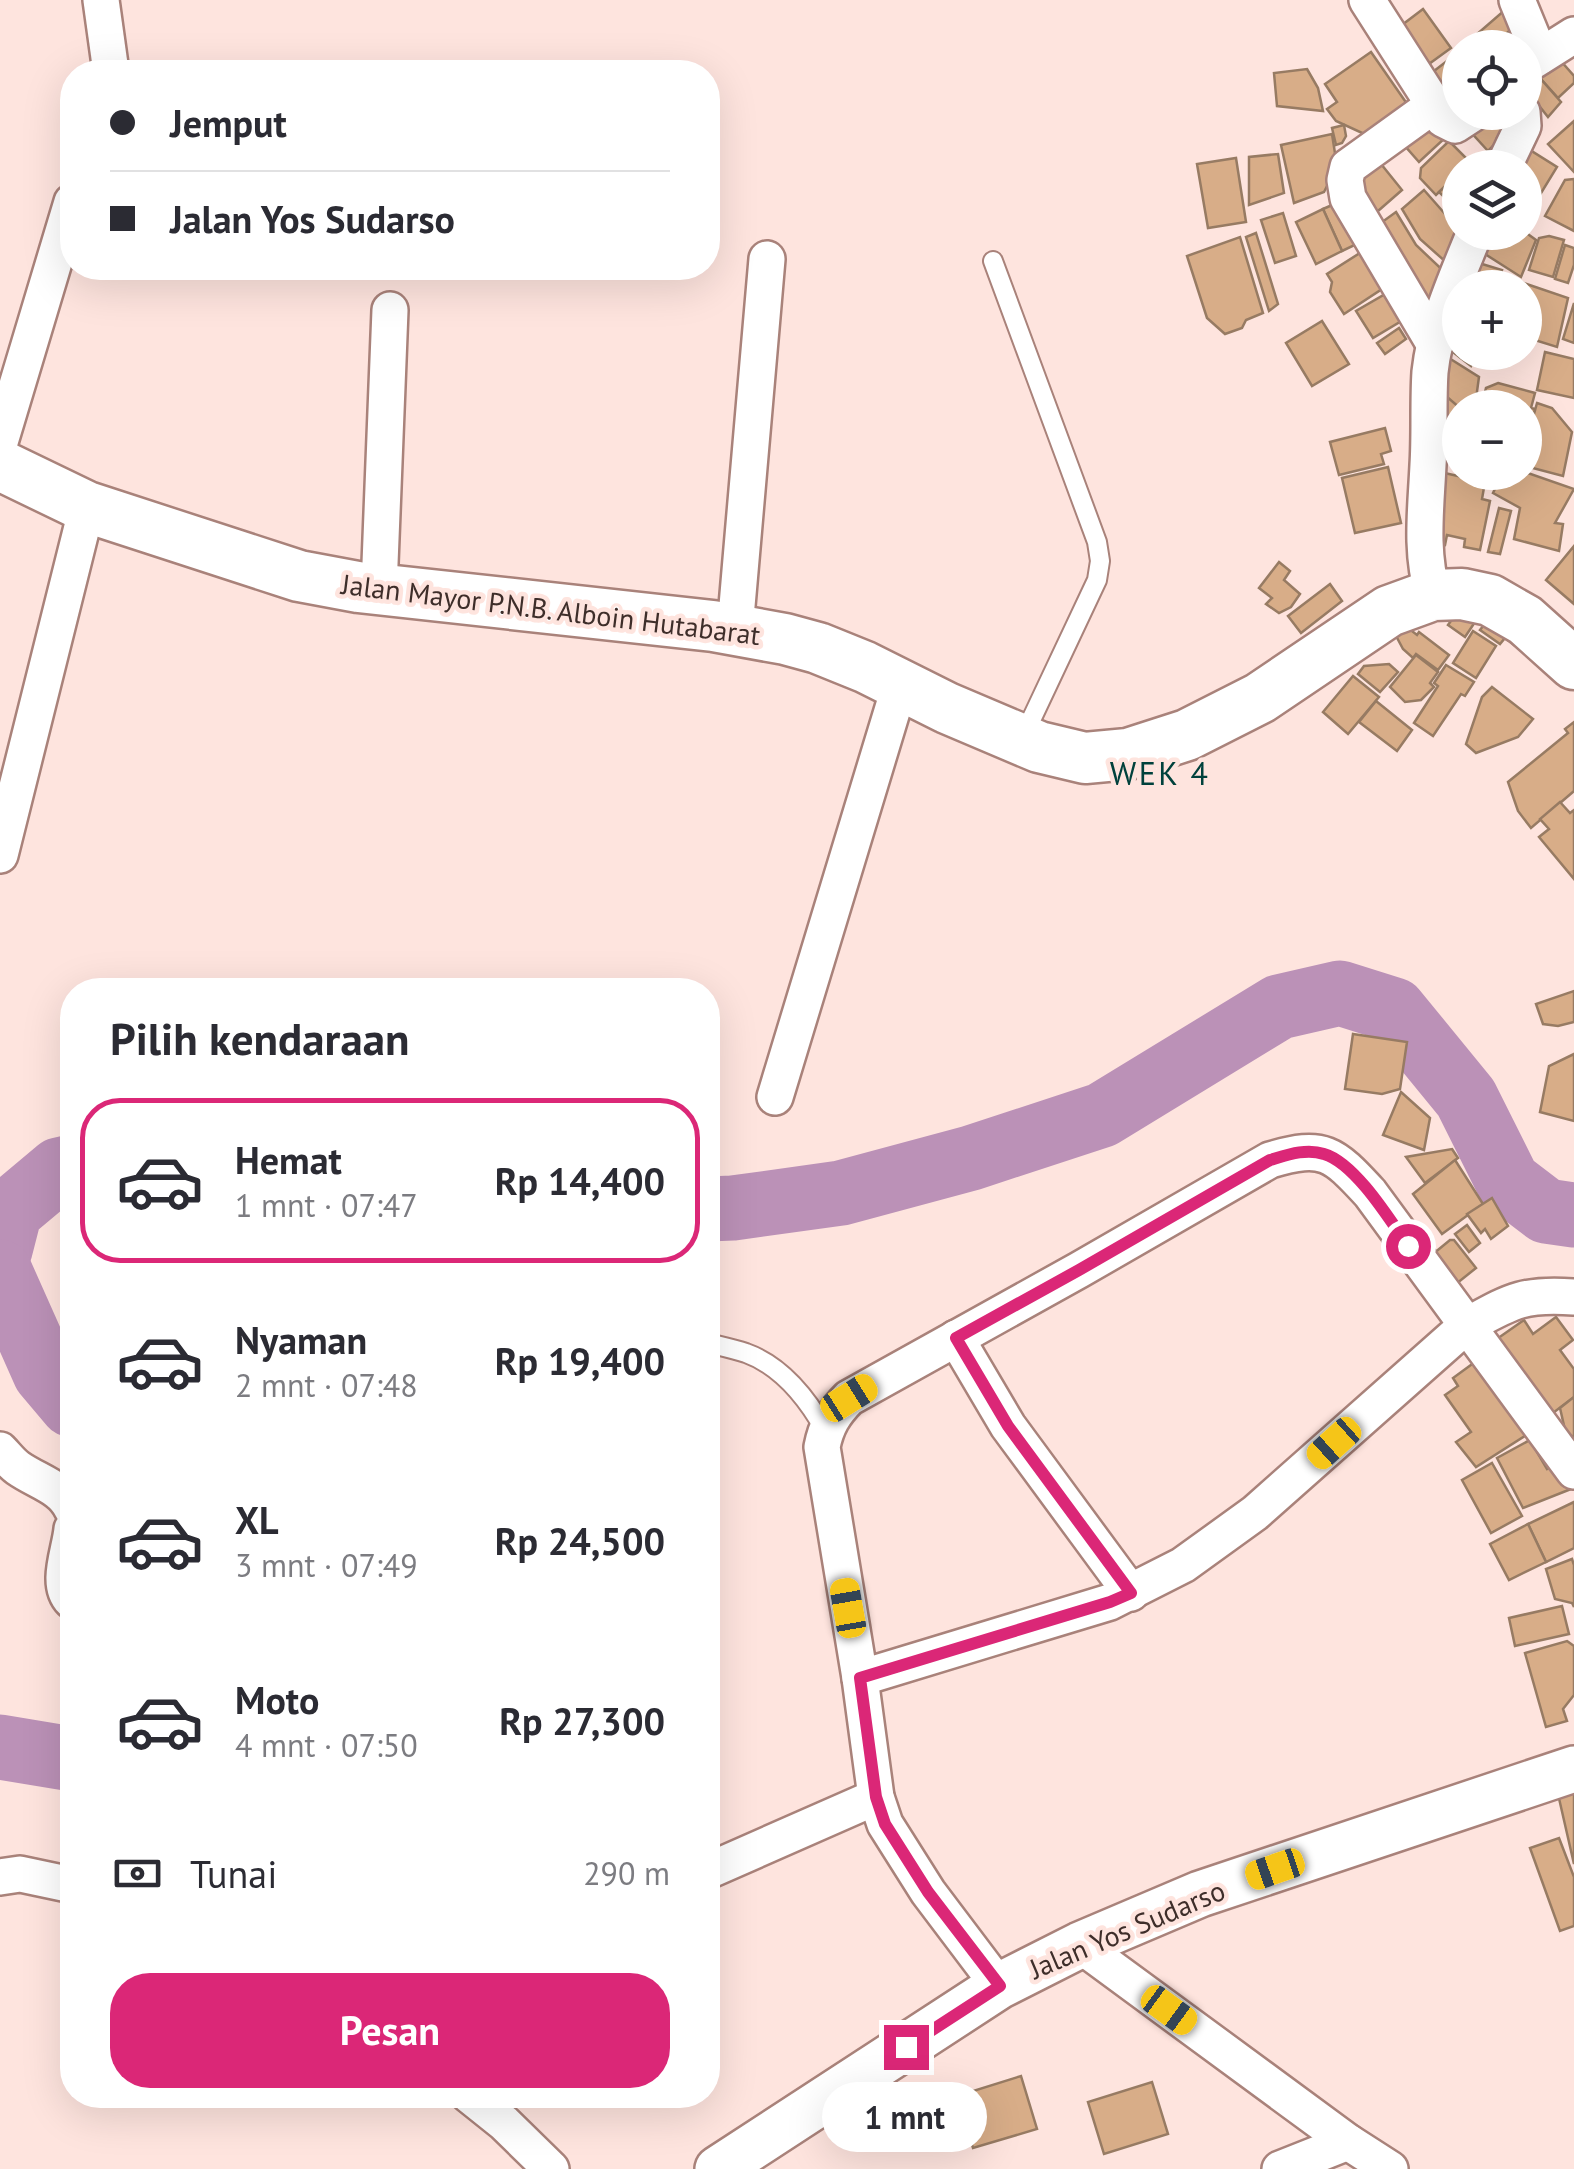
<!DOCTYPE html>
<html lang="id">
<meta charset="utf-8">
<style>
:root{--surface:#fff;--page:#f7f7f7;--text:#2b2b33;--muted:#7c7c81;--line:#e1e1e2;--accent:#db2777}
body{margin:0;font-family:"PT Sans",sans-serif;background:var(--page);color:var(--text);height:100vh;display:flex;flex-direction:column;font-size:38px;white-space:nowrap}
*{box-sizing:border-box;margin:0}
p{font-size:32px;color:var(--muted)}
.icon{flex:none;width:55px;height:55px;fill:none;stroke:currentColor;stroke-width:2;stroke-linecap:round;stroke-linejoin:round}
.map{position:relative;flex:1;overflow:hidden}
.sheet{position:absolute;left:60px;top:978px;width:660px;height:1130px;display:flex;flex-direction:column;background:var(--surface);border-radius:40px;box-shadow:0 10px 40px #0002}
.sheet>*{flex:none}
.guide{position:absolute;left:60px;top:60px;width:660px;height:220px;border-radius:40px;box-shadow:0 10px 40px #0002;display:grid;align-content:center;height:220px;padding:0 50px;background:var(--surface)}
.controls{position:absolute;left:1442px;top:30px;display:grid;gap:20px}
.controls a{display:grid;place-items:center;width:100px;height:100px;border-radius:50%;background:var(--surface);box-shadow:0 10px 40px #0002;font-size:50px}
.end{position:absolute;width:45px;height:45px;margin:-22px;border:12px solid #db2777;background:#fff;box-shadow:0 0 0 5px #fff}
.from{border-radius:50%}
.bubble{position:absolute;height:70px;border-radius:35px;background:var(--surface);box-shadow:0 10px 40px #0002;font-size:32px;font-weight:700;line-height:70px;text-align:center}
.car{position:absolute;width:30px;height:60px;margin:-30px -15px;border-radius:12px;box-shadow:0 0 8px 2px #0007;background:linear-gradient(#f5c518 24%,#345 0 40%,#f5c518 0 76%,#345 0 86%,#f5c518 0)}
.guide b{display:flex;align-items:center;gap:35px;height:95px;font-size:38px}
.guide b+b{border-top:2px solid var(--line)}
.guide i{width:25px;height:25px;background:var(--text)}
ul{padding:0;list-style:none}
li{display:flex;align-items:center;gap:30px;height:165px;margin:0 20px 15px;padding:0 30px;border:5px solid transparent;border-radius:40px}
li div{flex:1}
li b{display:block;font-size:38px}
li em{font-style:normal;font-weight:700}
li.selected{border-color:var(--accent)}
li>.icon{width:90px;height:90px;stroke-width:1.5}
h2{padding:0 50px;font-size:45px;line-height:120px}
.pay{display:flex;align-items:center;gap:25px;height:110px;padding:0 50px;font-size:38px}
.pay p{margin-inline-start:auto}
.button{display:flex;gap:20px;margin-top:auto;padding:20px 50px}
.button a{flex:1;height:115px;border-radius:40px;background:var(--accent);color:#fff;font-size:40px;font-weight:700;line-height:115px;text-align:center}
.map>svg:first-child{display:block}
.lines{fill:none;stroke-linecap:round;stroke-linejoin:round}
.river{stroke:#bb91b7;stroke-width:65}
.building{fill:#d8ad88;stroke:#977b63;stroke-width:2.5}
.service-casing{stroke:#a9827a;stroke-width:22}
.minor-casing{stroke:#a9827a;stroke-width:40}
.tertiary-casing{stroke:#a9827a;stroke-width:50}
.secondary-casing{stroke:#a9827a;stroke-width:55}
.service{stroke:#fff;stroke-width:18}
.minor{stroke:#fff;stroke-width:35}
.tertiary{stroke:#fff;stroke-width:45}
.secondary{stroke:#fff;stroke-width:50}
.route{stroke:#db2777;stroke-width:12}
.labels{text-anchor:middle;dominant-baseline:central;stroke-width:9;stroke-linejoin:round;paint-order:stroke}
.street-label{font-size:28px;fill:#3e2e2a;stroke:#fee4de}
.quarter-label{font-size:32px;letter-spacing:2.5px;fill:#00413c;stroke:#fee4de}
</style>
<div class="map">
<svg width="1574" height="2169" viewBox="0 0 1574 2169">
<rect width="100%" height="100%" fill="#fee4de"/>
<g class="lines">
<g class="river">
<polyline points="708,1209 733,1208 841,1193 971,1158 1102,1115 1279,1007 1340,993 1394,1010 1466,1098 1508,1182 1546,1211 1574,1215"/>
<polyline points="0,1250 10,1211 59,1170 72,1167"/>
<polyline points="0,1272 45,1373 72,1405"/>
<polyline points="0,1747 72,1759"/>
</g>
</g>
<g class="building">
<polygon points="1423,9 1451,48 1422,69 1402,25"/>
<polygon points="1506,9 1518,23 1507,33 1519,48 1461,48"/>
<polygon points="1371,52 1412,111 1373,138 1336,121 1327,109 1337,102 1325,84"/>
<polygon points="1560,60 1574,76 1574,83 1558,98 1540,78"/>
<polygon points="1447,61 1460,78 1460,104 1446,114 1421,81"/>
<polygon points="1307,69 1318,88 1323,111 1277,106 1274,73"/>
<polygon points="1543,75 1540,78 1561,102 1548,117 1525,88 1525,76"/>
<polygon points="1485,112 1492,119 1499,112 1511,112 1517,119 1497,138 1499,140 1488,151 1468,129"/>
<polygon points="1574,121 1574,172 1548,144"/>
<polygon points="1431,123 1445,138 1419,162 1405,146"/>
<polygon points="1344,125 1346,136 1342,143 1336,145 1332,128"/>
<polygon points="1332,134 1337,166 1324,192 1294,203 1281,145"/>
<polygon points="1449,141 1470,162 1465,168 1460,168 1460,172 1436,195 1420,178 1421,168"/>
<polygon points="1522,145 1557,167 1535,203 1525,196 1525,168 1508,168"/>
<polygon points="1278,154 1284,193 1249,205 1249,157"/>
<polygon points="1236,158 1246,222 1208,228 1197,164"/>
<polygon points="1377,159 1402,190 1370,218 1355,168"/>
<polygon points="1453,179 1460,186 1460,212 1439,192"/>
<polygon points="1574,179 1574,231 1545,216 1565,180"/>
<polygon points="1424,190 1460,231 1447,263 1420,239 1402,209"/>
<polygon points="1339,202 1359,243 1342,251 1323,209"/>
<polygon points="1323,209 1342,251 1316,264 1296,222"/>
<polygon points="1396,212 1416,245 1452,279 1411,315 1360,238"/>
<polygon points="1283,213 1296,256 1275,263 1261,220"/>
<polygon points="1480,232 1525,232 1536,240 1521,277 1474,247"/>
<polygon points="1256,233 1278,304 1269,311 1246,237"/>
<polygon points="1549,236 1564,240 1553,277 1529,270 1539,238"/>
<polygon points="1240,237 1263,313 1246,320 1242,328 1225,334 1207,318 1187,256"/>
<polygon points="1565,245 1574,248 1574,265 1568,283 1555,279"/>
<polygon points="1363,251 1385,287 1344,314 1330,292 1332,282 1327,274"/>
<polygon points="1469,260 1502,270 1496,288 1460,288"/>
<polygon points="1506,277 1568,298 1557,347 1525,337 1525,288 1509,288"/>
<polygon points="1387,293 1403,320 1373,338 1356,311"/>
<polygon points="1460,302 1460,352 1477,352 1471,366 1444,345"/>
<polygon points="1574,303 1574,343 1563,339"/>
<polygon points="1322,321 1349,364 1312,386 1286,343"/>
<polygon points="1399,328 1406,339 1385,354 1377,343"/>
<polygon points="1545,352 1574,359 1574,398 1537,390"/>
<polygon points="1441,353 1479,377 1475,406 1458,408 1439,390"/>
<polygon points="1498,383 1535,393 1531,408 1535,409 1525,447 1525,408 1481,408 1486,388"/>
<polygon points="1439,390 1460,408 1460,432 1440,432"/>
<polygon points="1537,403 1552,408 1572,432 1563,476 1525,466 1525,447"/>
<polygon points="1385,428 1391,451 1381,454 1384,464 1339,475 1330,442"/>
<polygon points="1388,467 1401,523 1355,533 1342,478"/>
<polygon points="1440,472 1485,482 1482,499 1490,501 1480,550 1464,547 1465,539 1447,535 1445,545 1425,541"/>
<polygon points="1503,472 1525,472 1574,489 1555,523 1563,524 1559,551 1514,539 1520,508 1493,493"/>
<polygon points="1499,508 1511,511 1500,554 1488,552"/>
<polygon points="1574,546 1574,604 1546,580"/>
<polygon points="1279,562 1290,571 1284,580 1300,594 1291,607 1279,613 1266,604 1272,598 1259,588"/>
<polygon points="1330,584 1342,601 1301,633 1288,616"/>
<polygon points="1461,607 1477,619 1465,637 1448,625"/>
<polygon points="1491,616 1528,643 1522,651 1505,638 1500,644 1480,630"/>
<polygon points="1403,624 1417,635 1419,632 1449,655 1438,670 1416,654 1413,658 1403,649 1395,634"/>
<polygon points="1473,631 1496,646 1476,678 1453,663"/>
<polygon points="1416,655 1438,672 1430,683 1434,687 1421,700 1405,702 1390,687"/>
<polygon points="1389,664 1398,672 1380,692 1358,674 1364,666"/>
<polygon points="1446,665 1474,682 1465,696 1461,694 1433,736 1414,723 1438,686 1434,683"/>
<polygon points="1353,676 1379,697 1348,734 1323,712"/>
<polygon points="1492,687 1533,719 1518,737 1476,753 1466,744 1482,697"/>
<polygon points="1376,701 1412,730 1397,751 1359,722"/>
<polygon points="1574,722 1574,791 1531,828 1518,811 1508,782 1568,733 1565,729"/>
<polygon points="1560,802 1570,813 1574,810 1574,879 1539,837 1549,829 1540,819"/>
<polygon points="1574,991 1574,1022 1558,1026 1543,1024 1536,1004"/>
<polygon points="1353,1034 1407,1042 1400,1089 1382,1094 1345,1089"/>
<polygon points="1574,1054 1574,1121 1540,1112 1549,1066"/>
<polygon points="1401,1092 1430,1118 1424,1150 1383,1135"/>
<polygon points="1452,1149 1458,1158 1425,1183 1406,1157"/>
<polygon points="1455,1160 1483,1204 1442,1234 1413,1194"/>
<polygon points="1492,1198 1508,1226 1491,1239 1485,1229 1481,1233 1467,1214"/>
<polygon points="1467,1225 1480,1243 1469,1252 1455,1234"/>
<polygon points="1450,1240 1454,1240 1476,1268 1451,1288 1427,1259"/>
<polygon points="1556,1317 1573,1340 1560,1350 1574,1369 1574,1397 1549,1416 1494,1341 1524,1320 1533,1334"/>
<polygon points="1475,1362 1531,1432 1476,1467 1456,1442 1471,1432 1445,1395 1458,1386 1453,1378"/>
<polygon points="1574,1397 1574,1438 1565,1430 1560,1408"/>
<polygon points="1530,1440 1547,1469 1558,1463 1571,1489 1523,1508 1497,1458"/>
<polygon points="1492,1463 1522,1516 1491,1533 1462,1480"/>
<polygon points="1574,1502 1574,1548 1546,1562 1528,1524"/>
<polygon points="1528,1524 1546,1562 1509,1580 1490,1544"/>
<polygon points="1572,1559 1574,1565 1574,1607 1572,1603 1555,1599 1546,1569"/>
<polygon points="1562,1606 1569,1634 1515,1646 1509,1618"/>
<polygon points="1567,1641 1574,1646 1574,1695 1563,1709 1567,1721 1546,1727 1525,1653"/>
<polygon points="1574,1790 1574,1864 1558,1794"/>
<polygon points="1559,1838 1574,1877 1574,1926 1560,1931 1530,1848"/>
<polygon points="1021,2076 1037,2129 973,2148 957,2096"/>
<polygon points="1152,2082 1168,2134 1104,2154 1088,2102"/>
</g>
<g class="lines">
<defs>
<g id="service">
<polyline points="993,261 1097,542 1100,561 1097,580 1024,735"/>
<path d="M708 1343C720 1346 734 1349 746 1353 782 1366 807 1398 825 1430"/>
</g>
<g id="minor">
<polyline points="101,0 111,72"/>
<polyline points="1367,0 1443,119 1455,125 1475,112"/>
<polyline points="1517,0 1540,56"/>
<polyline points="1525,66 1574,35"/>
<polyline points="1434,105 1348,167 1345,180 1348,198 1435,345"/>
<polyline points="1503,168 1523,126 1522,112"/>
<polyline points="0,442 72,202"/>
<polyline points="379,589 390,310"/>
<path d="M1433 595C1420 551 1426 509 1428 465 1430 434 1428 402 1430 372 1435 324 1457 277 1475 232"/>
<polyline points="735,629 767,259"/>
<polyline points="0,855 87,507"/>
<polyline points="775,1097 900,685"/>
<polyline points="956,1338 1008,1426 1131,1593"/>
<path d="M0 1450C6 1456 11 1463 18 1468 38 1482 62 1487 72 1509"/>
<path d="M72 1529C70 1551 55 1584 72 1601"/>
<path d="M860 1678 1110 1602 1183 1565 1255 1513 1466 1326C1510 1302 1522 1293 1574 1297"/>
<polyline points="708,1871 876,1797"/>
<polyline points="0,1877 20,1874 72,1885"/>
<polyline points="1080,1945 1348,2142 1390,2169"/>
<path d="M999 1986 928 1892 885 1824 876 1797 860 1678 822 1447C826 1426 834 1413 849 1398L1079 1270 1270 1160C1324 1144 1333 1153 1370 1193L1574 1471"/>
<polyline points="469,2095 504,2123 551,2169"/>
<polyline points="1280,2169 1348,2142"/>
</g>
<polyline id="tertiary" points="718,2169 999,1986 1080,1945 1200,1894 1574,1769"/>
<polyline id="secondary" points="0,465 87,507 299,576 358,587 713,626 785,639 818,648 865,667 947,708 1039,747 1085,758 1128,754 1187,735 1260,698 1389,611 1433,595 1462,594 1490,600 1525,620 1574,664"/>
</defs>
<use href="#service" class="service-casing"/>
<use href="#minor" class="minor-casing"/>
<use href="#tertiary" class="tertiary-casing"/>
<use href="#secondary" class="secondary-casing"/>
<use href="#service" class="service"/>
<use href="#minor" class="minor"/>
<use href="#tertiary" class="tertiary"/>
<use href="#secondary" class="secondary"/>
</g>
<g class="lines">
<path class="route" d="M906 2047 1000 1986 928 1892 885 1824 876 1797 860 1678 1110 1602 1131 1593 1008 1426 956 1338 1079 1270 1270 1160C1287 1155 1306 1148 1324 1154 1355 1163 1390 1220 1408 1246"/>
</g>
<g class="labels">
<g class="street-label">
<text transform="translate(551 609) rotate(7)">Jalan Mayor P.N.B. Alboin Hutabarat</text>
<text transform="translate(1127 1929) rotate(-23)">Jalan Yos Sudarso</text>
</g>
<g class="quarter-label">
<text x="1160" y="773">WEK 4</text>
</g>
</g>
</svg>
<div class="controls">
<a><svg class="icon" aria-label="locate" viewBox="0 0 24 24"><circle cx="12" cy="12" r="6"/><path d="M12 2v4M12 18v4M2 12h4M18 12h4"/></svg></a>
<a><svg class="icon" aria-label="layers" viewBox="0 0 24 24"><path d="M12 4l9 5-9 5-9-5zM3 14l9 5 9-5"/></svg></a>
<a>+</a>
<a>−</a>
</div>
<i class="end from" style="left:1408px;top:1246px"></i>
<i class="end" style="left:906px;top:2047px"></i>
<div class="bubble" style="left:822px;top:2082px;width:165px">1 mnt</div>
<i class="car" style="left:849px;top:1398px;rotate:58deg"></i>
<i class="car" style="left:1334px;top:1443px;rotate:228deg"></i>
<i class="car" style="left:848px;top:1608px;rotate:350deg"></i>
<i class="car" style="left:1275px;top:1869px;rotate:251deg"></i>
<i class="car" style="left:1169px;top:2010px;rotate:126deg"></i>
<div class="guide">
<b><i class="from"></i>Jemput</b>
<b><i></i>Jalan Yos Sudarso</b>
</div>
<section class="sheet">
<h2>Pilih kendaraan</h2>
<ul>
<li class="selected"><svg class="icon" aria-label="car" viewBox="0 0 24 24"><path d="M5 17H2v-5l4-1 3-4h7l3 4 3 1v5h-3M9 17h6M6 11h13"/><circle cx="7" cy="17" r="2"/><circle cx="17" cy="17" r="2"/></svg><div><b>Hemat</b><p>1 mnt · 07:47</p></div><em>Rp 14,400</em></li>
<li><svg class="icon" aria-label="car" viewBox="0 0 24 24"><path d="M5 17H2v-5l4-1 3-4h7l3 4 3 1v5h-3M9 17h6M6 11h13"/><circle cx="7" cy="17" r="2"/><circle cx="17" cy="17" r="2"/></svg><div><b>Nyaman</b><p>2 mnt · 07:48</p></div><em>Rp 19,400</em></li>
<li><svg class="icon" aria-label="car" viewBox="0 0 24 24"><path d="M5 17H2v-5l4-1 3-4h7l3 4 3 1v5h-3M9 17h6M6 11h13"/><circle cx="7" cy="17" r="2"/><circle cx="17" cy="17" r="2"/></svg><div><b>XL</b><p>3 mnt · 07:49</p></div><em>Rp 24,500</em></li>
<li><svg class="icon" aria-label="car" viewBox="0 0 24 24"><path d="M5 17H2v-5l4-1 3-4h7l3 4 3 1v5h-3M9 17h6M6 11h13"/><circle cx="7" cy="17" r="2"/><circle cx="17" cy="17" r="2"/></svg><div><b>Moto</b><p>4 mnt · 07:50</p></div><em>Rp 27,300</em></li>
</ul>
<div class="pay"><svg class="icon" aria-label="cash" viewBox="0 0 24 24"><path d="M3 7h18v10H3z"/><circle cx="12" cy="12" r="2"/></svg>Tunai<p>290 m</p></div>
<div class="button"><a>Pesan</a></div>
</section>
</div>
